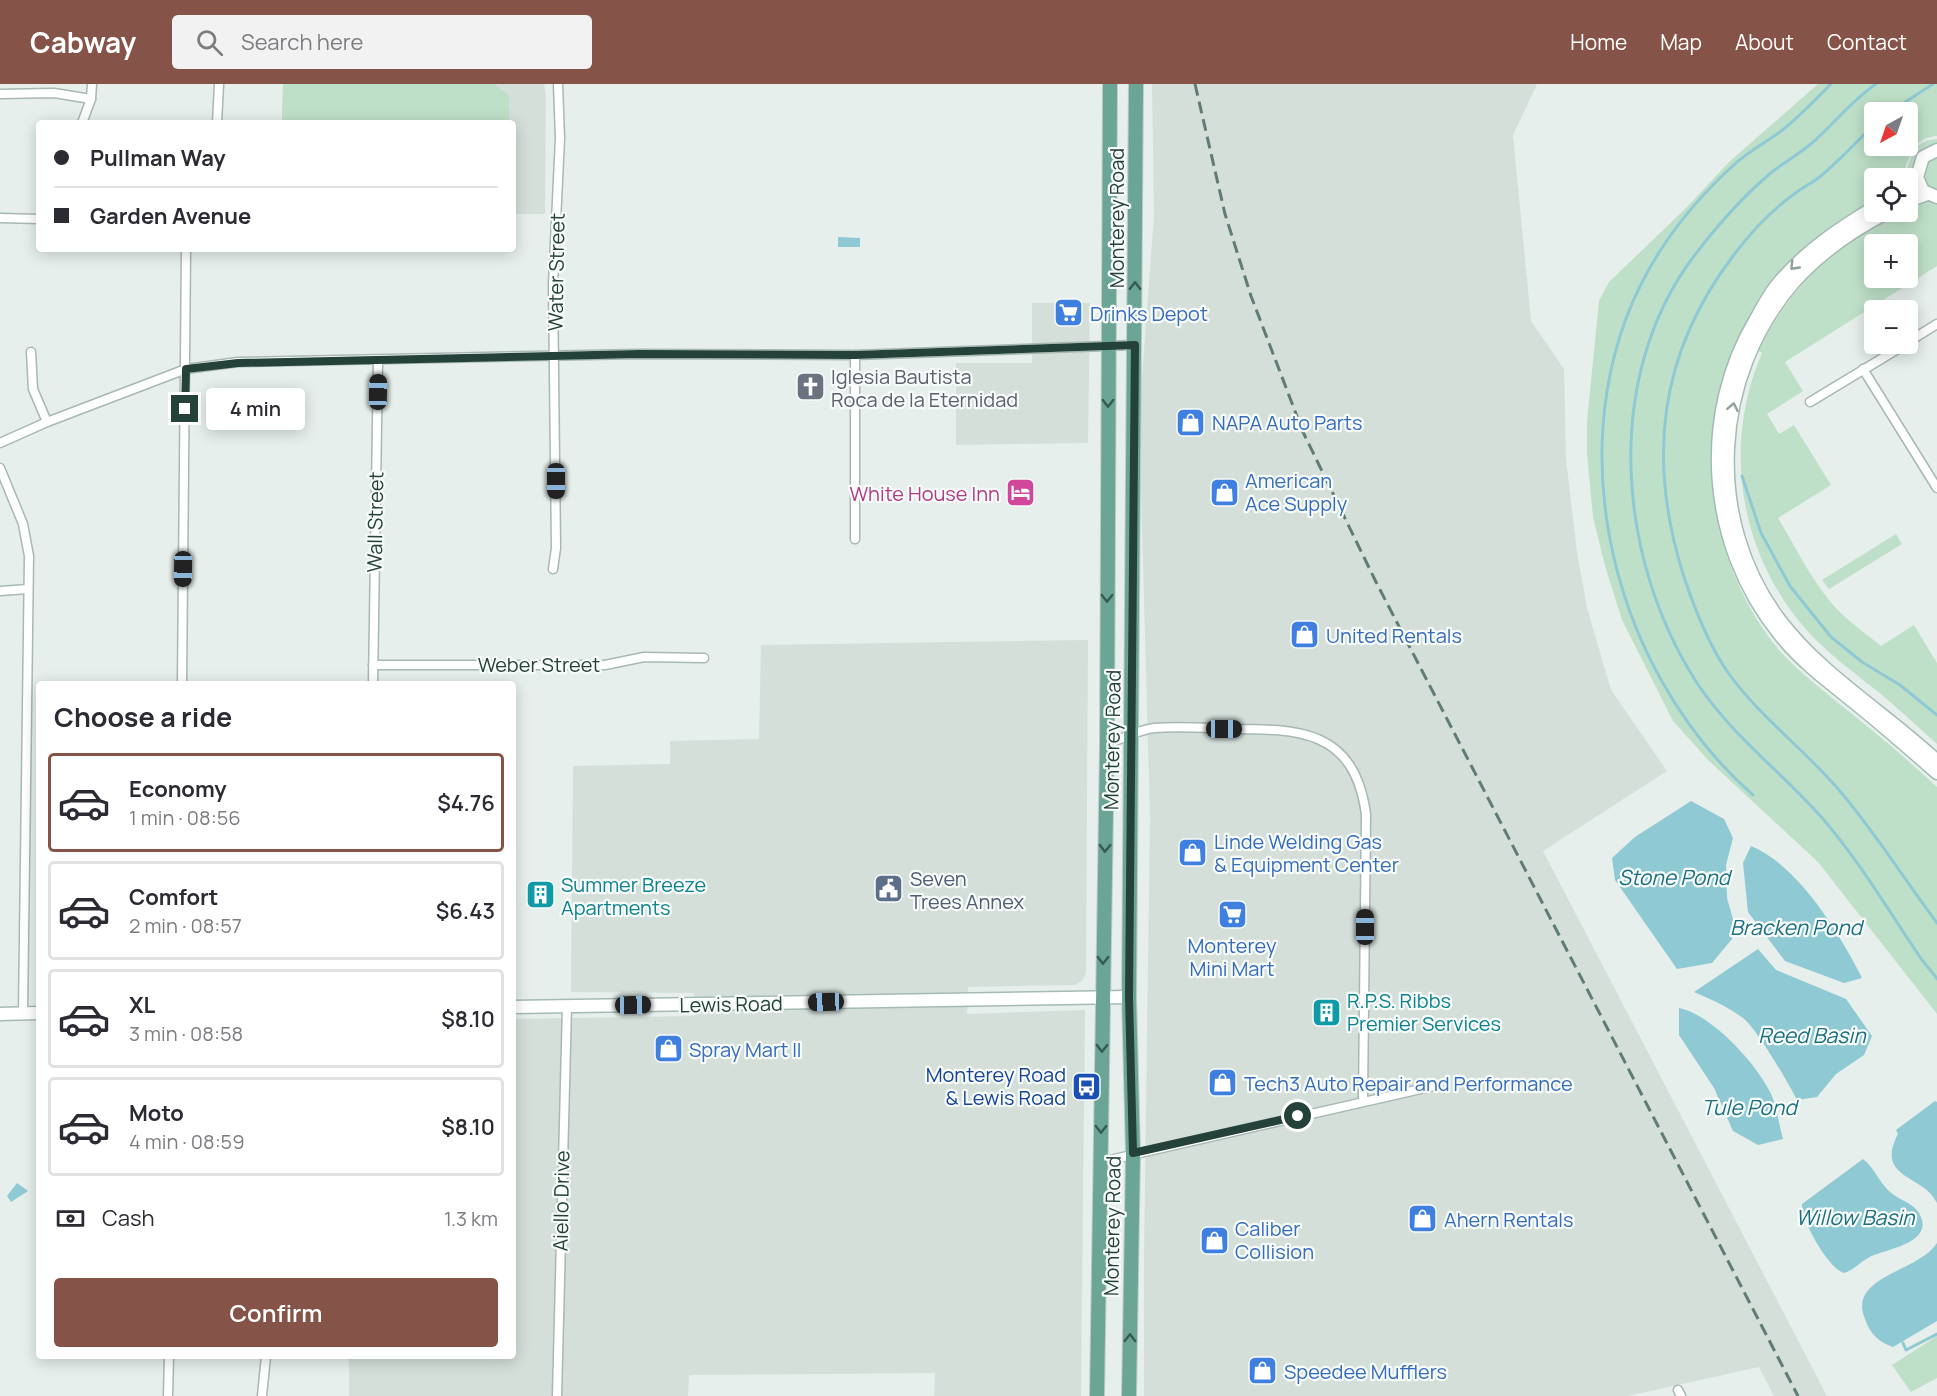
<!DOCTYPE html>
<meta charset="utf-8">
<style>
:root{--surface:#fff;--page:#f2f2f3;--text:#2b2b33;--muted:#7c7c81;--line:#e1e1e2;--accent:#855347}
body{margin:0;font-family:Manrope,sans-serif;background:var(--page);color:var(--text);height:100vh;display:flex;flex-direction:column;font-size:22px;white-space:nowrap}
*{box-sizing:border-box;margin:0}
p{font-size:20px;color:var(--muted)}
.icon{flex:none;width:33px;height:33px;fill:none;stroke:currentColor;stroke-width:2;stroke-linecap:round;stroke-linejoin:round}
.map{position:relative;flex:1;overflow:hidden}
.drawer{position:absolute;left:36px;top:597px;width:480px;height:678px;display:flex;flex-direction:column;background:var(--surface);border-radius:6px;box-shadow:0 3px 15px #0003}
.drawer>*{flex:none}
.hud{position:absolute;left:36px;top:36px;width:480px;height:132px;border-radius:6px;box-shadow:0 3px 15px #0003;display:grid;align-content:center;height:132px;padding:0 18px;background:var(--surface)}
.needle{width:39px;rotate:220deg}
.tools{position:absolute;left:1864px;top:18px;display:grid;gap:12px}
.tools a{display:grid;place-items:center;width:54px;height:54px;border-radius:6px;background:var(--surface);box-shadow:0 3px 15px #0003;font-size:30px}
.end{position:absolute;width:27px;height:27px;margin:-14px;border:8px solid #24423a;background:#fff;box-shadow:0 0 0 3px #fff}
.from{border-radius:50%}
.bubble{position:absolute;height:42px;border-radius:6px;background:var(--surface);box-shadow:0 3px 15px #0003;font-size:20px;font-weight:600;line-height:42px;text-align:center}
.car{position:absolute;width:18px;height:36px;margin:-18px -9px;border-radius:8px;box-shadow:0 0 4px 2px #0007;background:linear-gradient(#222 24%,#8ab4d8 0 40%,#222 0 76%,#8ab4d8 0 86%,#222 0)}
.hud b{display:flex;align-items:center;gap:21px;height:57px;font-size:22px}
.hud b+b{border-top:2px solid var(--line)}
.hud i{width:15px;height:15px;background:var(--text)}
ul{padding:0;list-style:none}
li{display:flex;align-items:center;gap:18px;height:99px;margin:0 12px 9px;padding:0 6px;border:3px solid var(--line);border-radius:6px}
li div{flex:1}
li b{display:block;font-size:22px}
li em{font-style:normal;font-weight:600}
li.on{border-color:var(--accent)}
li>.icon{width:54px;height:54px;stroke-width:1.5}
h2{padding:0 18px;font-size:27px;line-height:72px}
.pay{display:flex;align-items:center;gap:15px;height:66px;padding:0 18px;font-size:22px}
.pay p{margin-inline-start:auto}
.cta{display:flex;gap:12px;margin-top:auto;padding:12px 18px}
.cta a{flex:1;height:69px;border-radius:6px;background:var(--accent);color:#fff;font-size:24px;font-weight:600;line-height:69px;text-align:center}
header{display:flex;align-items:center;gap:36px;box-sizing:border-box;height:84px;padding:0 30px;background:var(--accent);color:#fff}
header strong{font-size:28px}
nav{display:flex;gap:33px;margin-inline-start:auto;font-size:21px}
.search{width:420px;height:54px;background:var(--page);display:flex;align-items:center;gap:15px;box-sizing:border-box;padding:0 21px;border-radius:6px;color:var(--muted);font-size:22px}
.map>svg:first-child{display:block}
.built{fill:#d4dfda}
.green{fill:#bfe0c8;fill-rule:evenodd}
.water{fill:#8ec9d4}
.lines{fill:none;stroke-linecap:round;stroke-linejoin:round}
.stream{stroke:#8ec9d4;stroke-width:3}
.street-casing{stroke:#a8b8b2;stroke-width:11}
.secondary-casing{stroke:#a4bbb3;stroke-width:15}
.primary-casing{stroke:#c2cac8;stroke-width:16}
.street{stroke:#fff;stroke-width:8}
.secondary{stroke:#fff;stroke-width:12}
.primary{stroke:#6aa596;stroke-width:14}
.rail{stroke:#5f7d75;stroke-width:3;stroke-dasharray:12 6;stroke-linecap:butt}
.oneway{stroke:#92a09c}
.oneway2{stroke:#365b51}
.route{stroke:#24423a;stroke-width:8}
.labels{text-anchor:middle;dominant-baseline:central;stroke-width:4.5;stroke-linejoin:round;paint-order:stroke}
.street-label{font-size:20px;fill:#24423a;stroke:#f7fbf9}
.shop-label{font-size:20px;fill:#366cbe;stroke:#f7fbf9;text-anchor:start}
.worship-label{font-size:20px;fill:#5b616d;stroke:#f7fbf9;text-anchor:start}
.hotel-label{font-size:20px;fill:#b23c85;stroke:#f7fbf9;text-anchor:end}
.service-label{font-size:20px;fill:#4e5e75;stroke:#f7fbf9;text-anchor:start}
.culture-label{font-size:20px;fill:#0d838f;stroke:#f7fbf9;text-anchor:start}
.transit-label{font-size:20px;fill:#164399;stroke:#f7fbf9;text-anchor:end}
.water-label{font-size:21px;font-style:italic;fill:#1c6f80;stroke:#f7fbf9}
</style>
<header>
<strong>Cabway</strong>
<div class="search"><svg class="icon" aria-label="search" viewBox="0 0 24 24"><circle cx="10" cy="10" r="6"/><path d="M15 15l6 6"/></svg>Search here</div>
<nav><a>Home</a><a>Map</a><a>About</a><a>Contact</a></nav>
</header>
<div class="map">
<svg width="1937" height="1312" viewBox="0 0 1937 1312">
<rect width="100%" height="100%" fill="#e6efeb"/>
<g class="built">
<polygon points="283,0 544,0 546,13 545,130 513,130 513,39 282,39"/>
<polygon points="1152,0 1537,0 1513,51 1531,237 1564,285 1566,375 1577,468 1587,524 1611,606 1667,687 1543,767 1827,1312 1774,1312 1759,1283 1628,1312 1144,1312 1144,1171 1150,733 1139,333 1154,131"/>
<polygon points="1032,219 1090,219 1088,359 956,361 956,279 1032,279"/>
<polygon points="1088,556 1086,889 1082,897 1075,901 968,903 967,930 1085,926 1081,1312 934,1312 935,1289 689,1291 688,1312 349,1312 349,1272 513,1272 513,935 695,932 694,909 571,908 573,682 670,680 670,657 759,655 761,561"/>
</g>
<g class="green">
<polygon points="283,0 494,0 509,12 509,39 282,39"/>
<path d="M1818 0H1937V52C1911 54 1912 73 1901 91L1875 94V116C1850 132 1823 147 1801 168 1697 268 1684 432 1766 549 1784 576 1812 597 1837 618 1871 645 1905 673 1937 703V930L1818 778 1709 677 1673 637 1622 536 1605 482 1593 433 1587 370V337L1599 217 1609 198 1685 125 1729 78ZM1875 28H1908V62H1875Z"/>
<path d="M1937 55V182L1785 278 1803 307 1767 330 1779 350 1794 341 1831 401 1778 434C1798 467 1816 506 1844 532 1856 543 1869 552 1881 562L1914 541 1937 579V660C1919 644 1901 627 1882 611 1860 593 1836 576 1816 556 1741 480 1720 366 1762 269L1758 266C1780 224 1808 188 1847 160 1863 148 1881 139 1898 128H1908V94H1898C1916 84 1904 57 1937 55ZM1875 160H1908V194H1875Z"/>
<polygon points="1896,450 1902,460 1829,505 1822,496"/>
<polygon points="1937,1252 1937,1294 1911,1308 1892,1281"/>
</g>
<g class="water">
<polygon points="838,153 860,154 860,163 838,163"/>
<polygon points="1691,717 1724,735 1733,754 1726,781 1727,814 1733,835 1732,855 1712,879 1677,885 1615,796 1612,774 1635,753"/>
<path d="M1751 762C1799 782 1839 849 1862 894L1844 899 1785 877 1748 828 1743 779Z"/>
<path d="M1758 865 1776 886 1846 915 1872 952 1864 971 1836 990 1817 1013 1797 1016C1788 998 1757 945 1743 934 1728 923 1711 915 1694 908Z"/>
<path d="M1679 924C1711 930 1757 980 1771 1010 1777 1023 1779 1041 1783 1055L1758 1061 1733 1047 1714 1004 1679 951Z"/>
<path d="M1935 1017 1937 1018V1119C1925 1091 1874 1095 1898 1050L1896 1046Z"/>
<path d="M1863 1075C1875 1084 1878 1097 1889 1107 1898 1116 1912 1118 1919 1129 1937 1160 1883 1165 1868 1174 1859 1179 1854 1186 1844 1189 1828 1184 1801 1136 1802 1120Z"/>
<polygon points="17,1099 28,1107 11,1118 7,1112"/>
<path d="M1937 1159V1237L1893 1263C1879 1258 1870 1250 1865 1235 1847 1192 1919 1188 1937 1159Z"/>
</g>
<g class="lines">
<g class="stream">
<path d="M1876 0C1851 17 1834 40 1812 59 1799 70 1785 78 1772 88 1743 112 1717 142 1694 172 1602 294 1617 475 1697 599 1732 652 1782 688 1823 735 1860 778 1888 826 1920 873 1925 881 1932 887 1937 895"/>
<polyline points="1890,28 1933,0"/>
<path d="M1875 40C1857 57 1841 75 1822 91 1814 98 1803 103 1794 110 1771 127 1750 149 1733 172 1658 271 1647 377 1684 493 1695 526 1709 562 1729 590 1761 634 1804 665 1839 706 1875 748 1904 795 1937 839"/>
<polyline points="1742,392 1761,449 1790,502 1831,553 1862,578 1900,601 1937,631"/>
<path d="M1753 711C1605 581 1550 337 1660 167 1681 134 1708 104 1737 78 1752 65 1770 56 1785 44 1801 31 1816 15 1831 0"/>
<polyline points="1903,1259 1906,1266 1937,1250"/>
</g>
<defs>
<g id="street">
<polyline points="0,10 54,9 91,15"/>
<polyline points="82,39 91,15 92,0"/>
<polyline points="217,39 219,0"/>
<polyline points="0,134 39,135"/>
<polyline points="1908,258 1937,240"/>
<polyline points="31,268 33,305 47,338"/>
<polyline points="855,271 855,455"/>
<polyline points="1863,285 1937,404"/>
<polyline points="1810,318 1906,260"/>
<polyline points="0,359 47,338 186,285 238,278 639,270 855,271 1135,261"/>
<polyline points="0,384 23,440 29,472 23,929"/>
<polyline points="553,485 556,464 553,200 560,54 558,0"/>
<polyline points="0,507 28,505"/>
<polyline points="373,581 605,581 644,573 704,574"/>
<polyline points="182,600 186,165"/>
<polyline points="373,600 378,276"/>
<path d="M1107 660C1122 655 1140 645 1155 644 1179 642 1205 644 1229 645 1299 645 1354 645 1366 730L1363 1017"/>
<polyline points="1101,1078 1434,1002"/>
<polyline points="1678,1306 1681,1312"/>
<polyline points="168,1312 169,1272"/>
<polyline points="262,1312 266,1272"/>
<polyline points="557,1312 567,922"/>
</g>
<g id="secondary">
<polyline points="1937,66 1923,73 1917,93 1923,107 1937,113"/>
<polyline points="1908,117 1927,110"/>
<path d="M1875 123C1838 145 1804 168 1776 202 1769 211 1763 222 1757 233 1697 332 1707 461 1780 551 1803 580 1833 601 1861 624 1887 645 1912 667 1937 689"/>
<path d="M1888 128C1853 146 1820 169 1794 198 1713 291 1704 435 1779 535 1821 591 1886 629 1937 677"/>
<polyline points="513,923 1129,913"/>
<polyline points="0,930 39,929"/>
</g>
<g id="primary">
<polyline points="1097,1312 1107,660 1110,0"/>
<polyline points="1129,1312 1133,1069 1129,913 1136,0"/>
</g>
</defs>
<use href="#street" class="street-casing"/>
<use href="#secondary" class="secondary-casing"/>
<use href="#primary" class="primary-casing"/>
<use href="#street" class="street"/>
<use href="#secondary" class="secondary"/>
<use href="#primary" class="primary"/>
<polyline class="rail" points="1195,0 1225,130 1251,212 1303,348 1376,498 1798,1312"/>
</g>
<defs><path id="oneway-chevron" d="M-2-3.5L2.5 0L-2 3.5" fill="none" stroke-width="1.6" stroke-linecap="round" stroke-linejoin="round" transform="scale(1.5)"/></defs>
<g class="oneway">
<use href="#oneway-chevron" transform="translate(1794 182) rotate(134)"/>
<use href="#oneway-chevron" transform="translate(1733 323) rotate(-79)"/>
</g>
<g class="oneway2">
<use href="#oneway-chevron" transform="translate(1135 202) rotate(-89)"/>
<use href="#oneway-chevron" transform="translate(1108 319) rotate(90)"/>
<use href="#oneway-chevron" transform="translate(1107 514) rotate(90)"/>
<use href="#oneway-chevron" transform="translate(1105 764) rotate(91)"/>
<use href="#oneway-chevron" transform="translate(1103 876) rotate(91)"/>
<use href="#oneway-chevron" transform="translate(1102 964) rotate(91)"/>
<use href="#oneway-chevron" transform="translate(1101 1045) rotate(91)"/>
<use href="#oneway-chevron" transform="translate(1130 1254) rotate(-89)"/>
</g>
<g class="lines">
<polyline class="route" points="185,325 186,285 238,279 639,270 855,271 1135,261 1129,913 1133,1069 1298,1032"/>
</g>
<defs>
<symbol id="supermarket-square" viewBox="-11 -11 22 22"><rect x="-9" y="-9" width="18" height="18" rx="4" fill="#3f7fe0" stroke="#f7fbf9"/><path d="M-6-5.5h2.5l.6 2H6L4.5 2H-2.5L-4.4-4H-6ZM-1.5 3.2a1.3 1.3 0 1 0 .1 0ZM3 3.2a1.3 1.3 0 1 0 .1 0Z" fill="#fff"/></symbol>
<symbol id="church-square" viewBox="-11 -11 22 22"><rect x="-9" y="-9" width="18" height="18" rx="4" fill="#6b7280" stroke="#f7fbf9"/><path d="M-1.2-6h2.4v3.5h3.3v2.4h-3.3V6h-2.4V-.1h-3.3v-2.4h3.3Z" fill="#fff"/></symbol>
<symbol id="shop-square" viewBox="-11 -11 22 22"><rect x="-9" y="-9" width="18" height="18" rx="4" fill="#3f7fe0" stroke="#f7fbf9"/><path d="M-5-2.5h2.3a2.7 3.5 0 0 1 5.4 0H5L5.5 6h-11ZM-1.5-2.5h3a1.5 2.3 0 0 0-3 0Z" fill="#fff"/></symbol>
<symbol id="hotel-square" viewBox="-11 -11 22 22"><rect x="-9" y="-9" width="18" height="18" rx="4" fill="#d1479c" stroke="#f7fbf9"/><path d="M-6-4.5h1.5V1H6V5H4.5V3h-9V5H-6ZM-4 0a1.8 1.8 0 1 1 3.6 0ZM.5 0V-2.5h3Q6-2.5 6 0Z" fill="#fff"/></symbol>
<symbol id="civic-square" viewBox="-11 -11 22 22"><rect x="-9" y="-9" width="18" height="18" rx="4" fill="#5c6f8a" stroke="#f7fbf9"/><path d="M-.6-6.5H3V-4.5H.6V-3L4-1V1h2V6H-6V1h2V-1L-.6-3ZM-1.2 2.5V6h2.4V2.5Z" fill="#fff"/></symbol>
<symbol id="building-square" viewBox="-11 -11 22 22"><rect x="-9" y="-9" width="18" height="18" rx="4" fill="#0f9aa8" stroke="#f7fbf9"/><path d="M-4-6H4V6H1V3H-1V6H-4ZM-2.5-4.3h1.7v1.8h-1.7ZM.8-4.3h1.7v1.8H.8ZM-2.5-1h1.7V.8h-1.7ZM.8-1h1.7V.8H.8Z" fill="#fff"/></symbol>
<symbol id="bus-square" viewBox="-11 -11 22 22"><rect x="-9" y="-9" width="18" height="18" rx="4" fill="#1a4fb4" stroke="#f7fbf9"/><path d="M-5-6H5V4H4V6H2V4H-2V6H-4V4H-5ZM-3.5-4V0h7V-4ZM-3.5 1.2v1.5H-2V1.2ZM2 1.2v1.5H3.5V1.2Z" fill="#fff"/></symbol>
</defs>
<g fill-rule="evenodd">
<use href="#supermarket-square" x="1052" y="212" width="33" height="33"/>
<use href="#church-square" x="794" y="286" width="33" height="33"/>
<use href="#shop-square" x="1174" y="322" width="33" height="33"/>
<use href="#shop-square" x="1208" y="392" width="33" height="33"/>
<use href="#hotel-square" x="1004" y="392" width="33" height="33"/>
<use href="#shop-square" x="1288" y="534" width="33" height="33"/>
<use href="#shop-square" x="1176" y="752" width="33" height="33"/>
<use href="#civic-square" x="872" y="788" width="33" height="33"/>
<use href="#building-square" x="524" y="794" width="33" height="33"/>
<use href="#supermarket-square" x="1216" y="814" width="33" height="33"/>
<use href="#building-square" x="1310" y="912" width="33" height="33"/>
<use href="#shop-square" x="652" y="948" width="33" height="33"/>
<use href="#shop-square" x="1206" y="982" width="33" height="33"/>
<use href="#bus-square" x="1070" y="986" width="33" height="33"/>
<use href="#shop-square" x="1406" y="1118" width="33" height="33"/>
<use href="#shop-square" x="1198" y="1140" width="33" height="33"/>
<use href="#shop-square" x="1246" y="1270" width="33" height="33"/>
</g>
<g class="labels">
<g class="street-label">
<text transform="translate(1116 134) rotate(-90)">Monterey Road</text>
<text transform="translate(556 188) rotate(-89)">Water Street</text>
<text transform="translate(375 438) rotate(-89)">Wall Street</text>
<text x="539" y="580">Weber Street</text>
<text transform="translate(1112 656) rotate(-89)">Monterey Road</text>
<text transform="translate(731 920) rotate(-1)">Lewis Road</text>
<text transform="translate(561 1117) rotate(-89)">Aiello Drive</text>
<text transform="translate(1112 1142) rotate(-89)">Monterey Road</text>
</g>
<g class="shop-label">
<text x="1090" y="229">Drinks Depot</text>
<text x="1212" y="338">NAPA Auto Parts</text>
<text x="1245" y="396">American<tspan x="1245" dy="23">Ace Supply</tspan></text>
<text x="1326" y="551">United Rentals</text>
<text x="1214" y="757">Linde Welding Gas<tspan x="1214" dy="23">&amp; Equipment Center</tspan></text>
<text x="1232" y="861" text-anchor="middle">Monterey<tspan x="1232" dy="23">Mini Mart</tspan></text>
<text x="689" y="965">Spray Mart II</text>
<text x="1244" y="999">Tech3 Auto Repair and Performance</text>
<text x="1444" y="1135">Ahern Rentals</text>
<text x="1235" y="1144">Caliber<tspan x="1235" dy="23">Collision</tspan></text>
<text x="1284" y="1287">Speedee Mufflers</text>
</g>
<g class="worship-label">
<text x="831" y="292">Iglesia Bautista<tspan x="831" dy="23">Roca de la Eternidad</tspan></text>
</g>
<g class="hotel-label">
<text x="1000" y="409">White House Inn</text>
</g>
<g class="service-label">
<text x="910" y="794">Seven<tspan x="910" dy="23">Trees Annex</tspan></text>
</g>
<g class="culture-label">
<text x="561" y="800">Summer Breeze<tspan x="561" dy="23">Apartments</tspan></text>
<text x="1347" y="916">R.P.S. Ribbs<tspan x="1347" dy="23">Premier Services</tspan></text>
</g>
<g class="transit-label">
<text x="1066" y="990">Monterey Road<tspan x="1066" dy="23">&amp; Lewis Road</tspan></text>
</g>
<g class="water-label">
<text x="1674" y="793">Stone Pond</text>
<text x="1796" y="843">Bracken Pond</text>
<text x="1812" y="951">Reed Basin</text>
<text x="1749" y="1023">Tule Pond</text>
<text x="1855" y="1133">Willow Basin</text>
</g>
</g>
</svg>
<div class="tools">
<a><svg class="needle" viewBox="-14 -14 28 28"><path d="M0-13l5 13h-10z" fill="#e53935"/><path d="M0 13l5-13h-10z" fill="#7c7c81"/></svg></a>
<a><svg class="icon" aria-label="locate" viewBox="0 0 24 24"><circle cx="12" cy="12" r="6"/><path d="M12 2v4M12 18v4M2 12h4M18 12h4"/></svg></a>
<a>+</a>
<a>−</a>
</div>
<i class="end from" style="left:1298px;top:1032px"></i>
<i class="end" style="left:185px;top:325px"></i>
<div class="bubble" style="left:206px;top:304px;width:99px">4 min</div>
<i class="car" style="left:378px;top:308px;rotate:1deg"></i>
<i class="car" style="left:556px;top:397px;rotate:180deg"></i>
<i class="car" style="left:183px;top:485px;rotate:181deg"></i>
<i class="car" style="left:1224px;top:645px;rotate:90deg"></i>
<i class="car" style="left:1365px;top:843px;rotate:0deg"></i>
<i class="car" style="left:826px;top:918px;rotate:268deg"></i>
<i class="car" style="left:633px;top:921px;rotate:89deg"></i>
<div class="hud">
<b><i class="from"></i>Pullman Way</b>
<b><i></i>Garden Avenue</b>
</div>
<section class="drawer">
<h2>Choose a ride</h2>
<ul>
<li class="on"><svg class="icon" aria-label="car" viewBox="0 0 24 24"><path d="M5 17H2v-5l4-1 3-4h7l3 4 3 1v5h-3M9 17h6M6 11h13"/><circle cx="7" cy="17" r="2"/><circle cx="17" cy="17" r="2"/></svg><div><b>Economy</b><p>1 min · 08:56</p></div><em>$4.76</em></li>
<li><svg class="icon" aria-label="car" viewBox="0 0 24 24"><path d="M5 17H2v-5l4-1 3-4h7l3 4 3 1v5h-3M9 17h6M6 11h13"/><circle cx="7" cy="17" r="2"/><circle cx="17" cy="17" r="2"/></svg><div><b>Comfort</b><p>2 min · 08:57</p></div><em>$6.43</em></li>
<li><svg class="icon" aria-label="car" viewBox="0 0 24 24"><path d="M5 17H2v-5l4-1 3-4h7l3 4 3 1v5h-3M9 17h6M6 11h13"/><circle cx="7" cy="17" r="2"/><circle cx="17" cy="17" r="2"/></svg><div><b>XL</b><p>3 min · 08:58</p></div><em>$8.10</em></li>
<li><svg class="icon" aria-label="car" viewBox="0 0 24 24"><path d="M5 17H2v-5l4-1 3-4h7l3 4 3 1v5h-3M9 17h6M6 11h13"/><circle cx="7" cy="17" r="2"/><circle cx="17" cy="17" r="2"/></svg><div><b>Moto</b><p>4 min · 08:59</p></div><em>$8.10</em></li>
</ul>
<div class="pay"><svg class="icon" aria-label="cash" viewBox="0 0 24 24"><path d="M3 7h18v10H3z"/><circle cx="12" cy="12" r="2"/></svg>Cash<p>1.3 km</p></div>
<div class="cta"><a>Confirm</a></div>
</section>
</div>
